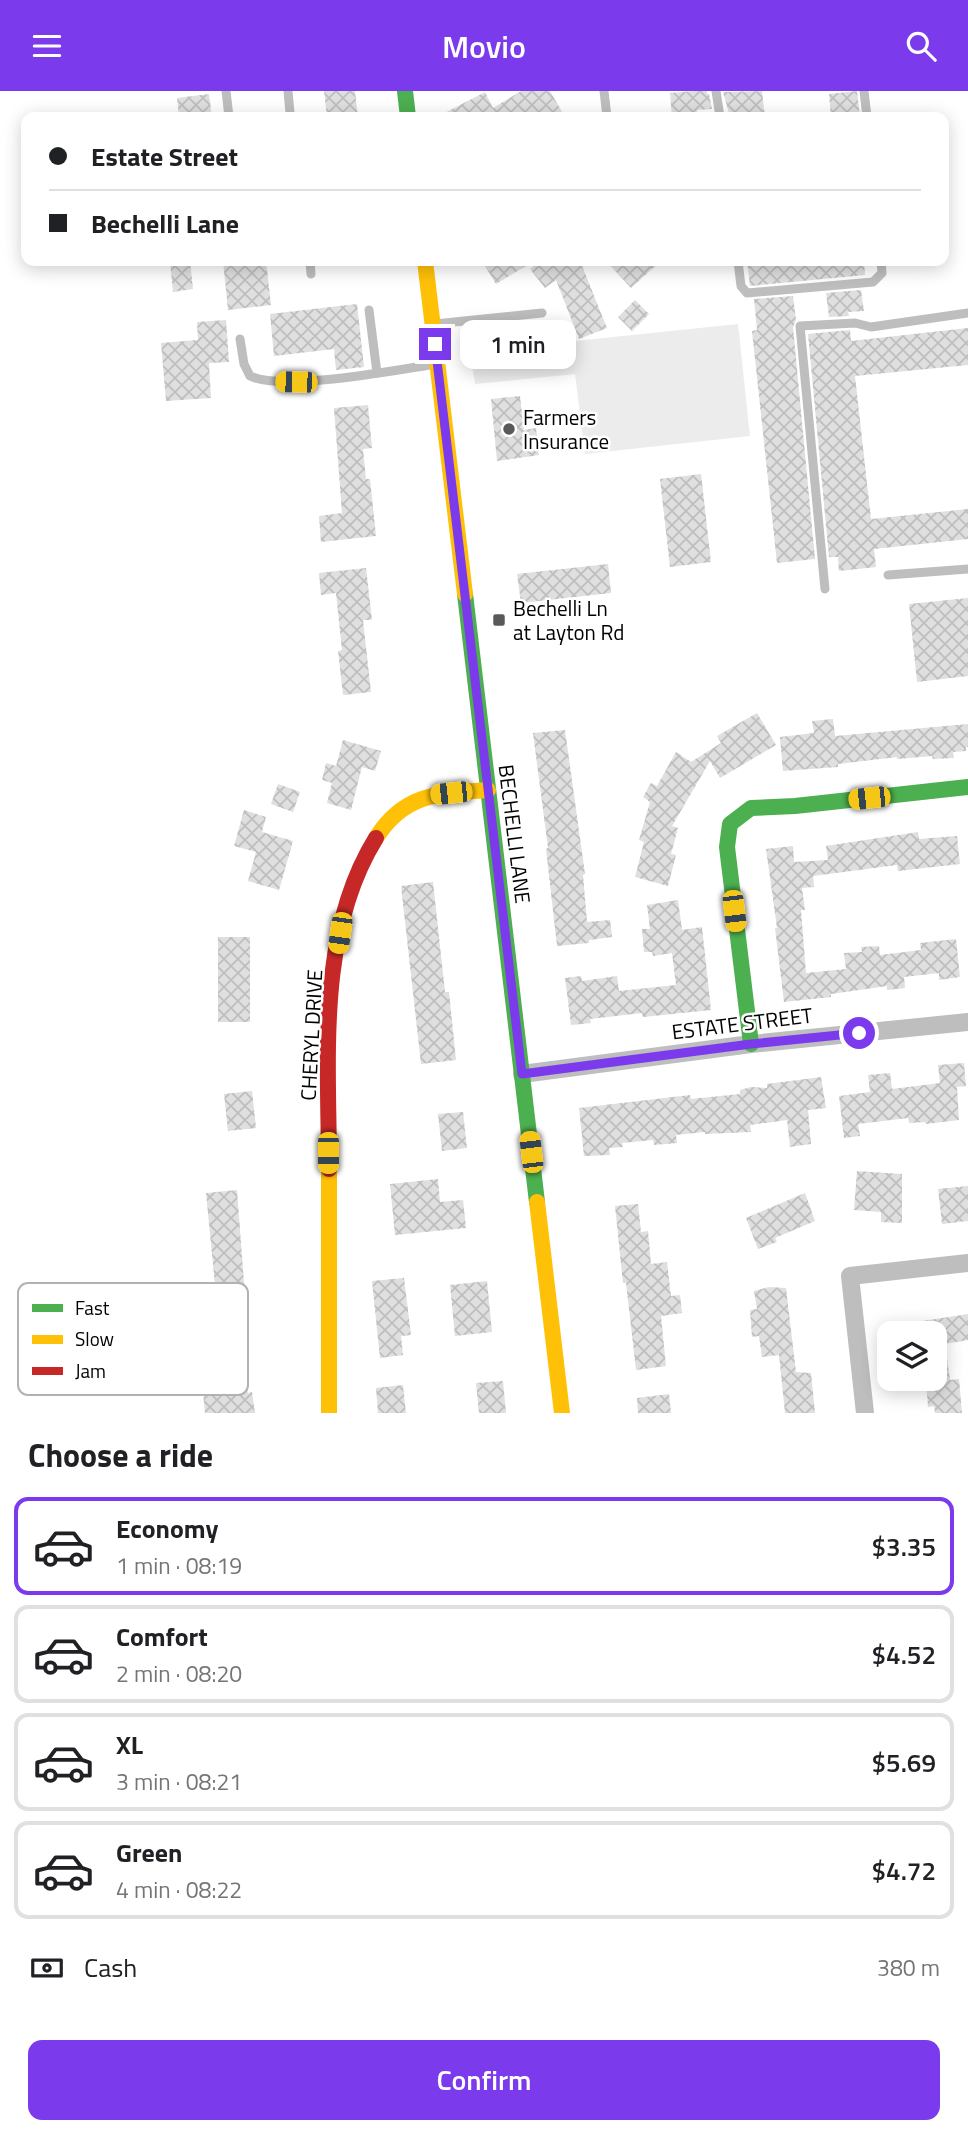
<!DOCTYPE html>
<meta charset="utf-8">
<style>
:root{--surface:#fff;--page:#f6f6f6;--text:#202124;--muted:#757577;--line:#e0e0e0;--accent:#7c3aed}
body{margin:0;font-family:"Titillium Web",sans-serif;background:var(--page);color:var(--text);height:100vh;display:flex;flex-direction:column;font-size:26px;white-space:nowrap}
*{box-sizing:border-box;margin:0}
p{font-size:23px;color:var(--muted)}
.icon{flex:none;width:38px;height:38px;fill:none;stroke:currentColor;stroke-width:2;stroke-linecap:round;stroke-linejoin:round}
.map{position:relative;height:1322px;overflow:hidden}
.details{display:flex;flex-direction:column;background:var(--surface);flex:1}
.details>*{flex:none}
.guide{position:absolute;left:21px;top:21px;width:928px;height:154px;border-radius:14px;box-shadow:0 4px 18px #0003;display:grid;align-content:center;height:154px;padding:0 28px;background:var(--surface)}
.controls{position:absolute;left:877px;top:1230px;display:grid;gap:14px}
.controls a{display:grid;place-items:center;width:70px;height:70px;border-radius:14px;background:var(--surface);box-shadow:0 4px 18px #0003;font-size:35px}
.end{position:absolute;width:32px;height:32px;margin:-16px;border:9px solid #7c3aed;background:#fff;box-shadow:0 0 0 4px #fff}
.from{border-radius:50%}
.bubble{position:absolute;height:49px;border-radius:14px;background:var(--surface);box-shadow:0 4px 18px #0003;font-size:23px;font-weight:600;line-height:49px;text-align:center}
.car{position:absolute;width:21px;height:42px;margin:-21px -10px;border-radius:9px;box-shadow:0 0 5px 2px #0007;background:linear-gradient(#f5c518 24%,#345 0 40%,#f5c518 0 76%,#345 0 86%,#f5c518 0)}
.guide b{display:flex;align-items:center;gap:24px;height:66px;font-size:26px}
.guide b+b{border-top:2px solid var(--line)}
.guide i{width:18px;height:18px;background:var(--text)}
ul{padding:0;list-style:none}
li{display:flex;align-items:center;gap:21px;height:98px;margin:0 14px 10px;padding:0 14px;border:4px solid var(--line);border-radius:14px}
li div{flex:1}
li b{display:block;font-size:26px}
li em{font-style:normal;font-weight:600}
li.current{border-color:var(--accent)}
li>.icon{width:63px;height:63px;stroke-width:1.5}
h2{padding:0 28px;font-size:32px;line-height:84px}
.pay{display:flex;align-items:center;gap:18px;height:77px;padding:0 28px;font-size:26px}
.pay p{margin-inline-start:auto}
.button{display:flex;gap:14px;margin-top:auto;padding:14px 28px}
.button a{flex:1;height:80px;border-radius:14px;background:var(--accent);color:#fff;font-size:28px;font-weight:600;line-height:80px;text-align:center}
header{display:flex;justify-content:space-between;align-items:center;height:91px;padding:0 28px;background:var(--accent);color:#fff;font-size:32px;font-weight:600}
.map>svg:first-child{display:block}
.grass{fill:#ececec}
.building{fill:url(#building-cross-hatch)}
.lines{fill:none;stroke-linecap:round;stroke-linejoin:round}
.lane{stroke:#bebebe;stroke-width:9}
.street{stroke:#bebebe;stroke-width:18}
.fast{stroke:#4caf50;stroke-width:16}
.slow{stroke:#ffc107;stroke-width:16}
.jam{stroke:#c62828;stroke-width:16}
.route{stroke:#7c3aed;stroke-width:9}
.poi-dot{fill:#595959;stroke:#fff;stroke-width:2.5}
.labels{text-anchor:middle;dominant-baseline:central;stroke-width:5;stroke-linejoin:round;paint-order:stroke}
.poi-label{font-size:21px;fill:#000;stroke:#fff;text-anchor:start}
.street-label{font-size:21px;fill:#000;stroke:#fff}
.key{fill:#fff;stroke:#b2b2b2;stroke-width:2}
.key-label{font-size:19px;fill:#000}
</style>
<header><svg class="icon" aria-label="menu" viewBox="0 0 24 24"><path d="M4 6h16M4 12h16M4 18h16"/></svg>Movio<svg class="icon" aria-label="search" viewBox="0 0 24 24"><circle cx="10" cy="10" r="6"/><path d="M15 15l6 6"/></svg></header>
<div class="map">
<svg width="968" height="1322" viewBox="0 0 968 1322">
<defs>
<pattern id="building-cross-hatch" width="8" height="8" patternUnits="userSpaceOnUse" patternTransform="scale(1.75)"><rect width="8" height="8" fill="#dfdfdf"/><path d="M0 0l8 8M0 8l8-8" fill="none" stroke="#bebebe"/></pattern>
</defs>
<rect width="100%" height="100%" fill="#fff"/>
<polygon class="grass" points="738,233 750,345 585,363 575,283 475,293 470,261"/>
<g class="building">
<polygon points="324,0 355,0 358,26 327,26"/>
<polygon points="521,0 550,0 565,26 437,26 485,1 493,17"/>
<polygon points="693,0 707,0 707,3 709,3 712,18 697,19 697,26 672,26 670,2"/>
<polygon points="762,0 765,26 730,26 723,1"/>
<polygon points="857,0 860,26 831,26 829,3"/>
<polygon points="209,3 212,26 179,26 177,7"/>
<polygon points="170,170 190,170 193,198 173,201"/>
<polygon points="223,170 266,170 271,214 228,219"/>
<polygon points="482,170 534,170 496,193"/>
<polygon points="540,170 580,170 607,237 579,248 556,189 545,197 530,178"/>
<polygon points="606,170 661,170 631,197"/>
<polygon points="747,170 864,170 865,184 750,195"/>
<polygon points="861,199 864,220 848,221 849,225 829,226 826,202"/>
<polygon points="793,205 796,229 793,236 815,468 777,472 752,240 757,239 754,208"/>
<polygon points="635,209 649,223 632,240 618,226"/>
<polygon points="357,213 364,276 336,279 334,258 274,265 270,223"/>
<polygon points="226,229 229,271 209,272 211,307 166,310 161,252 198,249 197,231"/>
<polygon points="968,237 968,274 855,285 871,428 968,418 968,448 874,458 876,476 839,480 838,466 829,466 808,243 850,239 851,250"/>
<polygon points="520,305 524,339 536,337 539,364 497,370 491,308"/>
<polygon points="368,314 372,357 363,358 366,388 370,388 376,445 321,451 319,425 342,422 334,317"/>
<polygon points="701,383 711,471 670,476 660,388"/>
<polygon points="608,473 611,502 521,512 517,483"/>
<polygon points="366,477 372,529 363,529 371,601 343,604 338,560 342,559 336,502 321,504 319,482"/>
<polygon points="968,507 968,585 917,591 909,513"/>
<polygon points="757,622 776,654 720,687 710,670 672,735 678,737 671,763 676,764 668,795 635,786 644,751 639,749 650,711 643,706 651,692 657,695 676,661 691,671 721,652 717,645"/>
<polygon points="833,628 835,645 968,633 968,656 966,656 966,660 953,661 954,667 933,668 932,665 897,668 897,666 838,673 838,676 783,680 780,646 814,642 812,630"/>
<polygon points="565,639 585,783 583,784 587,831 610,829 612,846 589,849 589,852 557,855 546,758 548,757 533,642"/>
<polygon points="343,649 381,660 375,680 362,676 351,719 327,712 332,692 322,689 326,672 336,675"/>
<polygon points="278,693 300,701 293,721 271,713"/>
<polygon points="244,719 266,726 262,741 293,750 279,799 248,790 256,761 234,755"/>
<polygon points="918,741 919,748 957,745 960,773 898,780 897,774 813,785 814,796 802,797 805,819 801,819 806,882 846,878 844,862 862,861 861,856 879,855 880,864 921,859 920,852 956,848 960,886 939,889 939,882 904,886 905,897 887,899 887,895 831,903 831,906 784,911 775,837 777,837 766,758 793,755 794,771 828,769 826,755"/>
<polygon points="433,791 445,901 449,901 456,969 421,973 401,795"/>
<polygon points="678,809 682,839 702,836 711,919 643,926 642,922 590,928 591,932 571,934 565,887 581,885 582,890 617,885 619,900 676,894 672,862 653,865 652,861 644,861 642,838 650,838 647,814"/>
<rect x="218" y="846" width="32" height="85"/>
<polygon points="964,972 966,995 957,996 959,1029 926,1033 925,1031 909,1032 908,1027 858,1033 860,1045 844,1047 839,1005 870,1001 868,984 890,982 892,998 940,992 938,974"/>
<polygon points="821,986 826,1017 808,1019 811,1053 790,1056 787,1029 750,1034 751,1041 705,1043 705,1041 676,1044 677,1052 654,1054 653,1049 622,1052 623,1056 609,1057 610,1064 584,1065 579,1017 690,1004 691,1008 740,1003 740,999 751,996 767,997 767,993"/>
<polygon points="252,1000 256,1037 228,1040 224,1003"/>
<polygon points="463,1021 467,1057 442,1060 438,1023"/>
<polygon points="857,1080 902,1083 902,1132 881,1131 881,1121 854,1119"/>
<polygon points="438,1088 440,1111 463,1109 466,1137 395,1144 390,1093"/>
<polygon points="968,1095 968,1130 942,1133 938,1098"/>
<polygon points="237,1099 245,1205 235,1206 248,1302 252,1301 255,1322 205,1322 194,1209 213,1207 211,1195 215,1194 206,1102"/>
<polygon points="805,1102 815,1130 775,1147 777,1151 758,1158 746,1127"/>
<polygon points="638,1113 641,1141 648,1140 651,1173 667,1171 671,1205 680,1204 682,1222 661,1225 666,1275 636,1279 626,1192 623,1192 615,1115"/>
<polygon points="404,1187 411,1244 401,1245 403,1264 380,1267 372,1190"/>
<polygon points="487,1190 492,1241 455,1245 450,1194"/>
<polygon points="769,1196 786,1197 796,1281 811,1282 815,1322 785,1322 779,1264 762,1266 759,1245 752,1246 750,1219 757,1218 754,1200"/>
<polygon points="968,1223 968,1249 945,1253 950,1289 959,1288 962,1322 935,1322 934,1315 928,1316 926,1290 934,1290 934,1242 898,1242 897,1234"/>
<polygon points="503,1290 506,1322 479,1322 476,1292"/>
<polygon points="403,1294 406,1322 378,1322 376,1297"/>
<polygon points="669,1303 671,1322 638,1322 637,1307"/>
</g>
<g class="lines">
<g class="lane">
<polyline points="226,0 229,26"/>
<polyline points="288,0 290,22"/>
<polyline points="604,0 607,26"/>
<polyline points="716,0 720,26"/>
<polyline points="864,0 867,26"/>
<polyline points="310,170 311,183"/>
<polyline points="738,170 741,195 747,202 873,191 882,182 881,170"/>
<polyline points="369,219 377,282"/>
<polyline points="435,233 542,222"/>
<path d="M240 248 244 273 250 285C283 301 396 279 436 273"/>
<polyline points="888,484 968,478"/>
<polyline points="825,498 800,235 855,232 871,236 968,222"/>
</g>
<g class="street">
<polyline points="522,983 751,953 968,931"/>
<polyline points="865,1322 850,1185 968,1172"/>
</g>
<g class="fast">
<polyline points="405,0 408,26"/>
<polyline points="465,503 537,1111"/>
<polyline points="751,953 727,756 730,733 751,717 795,715 968,696"/>
</g>
<g class="slow">
<polyline points="425,170 465,503"/>
<path d="M376 747C404 702 440 702 488 699"/>
<polyline points="329,1078 329,1322"/>
<polyline points="537,1111 562,1322"/>
</g>
<path class="jam" d="M329 1078C329 969 316 844 376 747"/>
</g>
<g class="lines">
<polyline class="route" points="435,253 522,983 751,953 859,942"/>
</g>
<g class="poi-dot">
<circle cx="509" cy="338" r="7"/>
<rect x="492" y="522" width="14" height="14" rx="3.5"/>
</g>
<g class="labels">
<g class="poi-label">
<text x="523" y="326">Farmers<tspan x="523" dy="24">Insurance</tspan></text>
<text x="513" y="517">Bechelli Ln<tspan x="513" dy="24">at Layton Rd</tspan></text>
</g>
<g class="street-label">
<text transform="translate(515 743) rotate(83)">BECHELLI LANE</text>
<text transform="translate(742 932) rotate(-7)">ESTATE STREET</text>
<text transform="translate(311 944) rotate(-87)">CHERYL DRIVE</text>
</g>
</g>
<rect x="18" y="1192" width="230" height="112" rx="10" class="key"/>
<rect x="32" y="1213" width="31" height="8" fill="#4caf50"/>
<rect x="32" y="1244" width="31" height="9" fill="#ffc107"/>
<rect x="32" y="1276" width="31" height="8" fill="#c62828"/>
<g class="key-label">
<text x="75" y="1224">Fast</text>
<text x="75" y="1255">Slow</text>
<text x="75" y="1287">Jam</text>
</g>
</svg>
<div class="controls">
<a><svg class="icon" aria-label="layers" viewBox="0 0 24 24"><path d="M12 4l9 5-9 5-9-5zM3 14l9 5 9-5"/></svg></a>
</div>
<i class="end from" style="left:859px;top:942px"></i>
<i class="end" style="left:435px;top:253px"></i>
<div class="bubble" style="left:460px;top:229px;width:116px">1 min</div>
<i class="car" style="left:296px;top:291px;rotate:271deg"></i>
<i class="car" style="left:451px;top:702px;rotate:264deg"></i>
<i class="car" style="left:869px;top:707px;rotate:264deg"></i>
<i class="car" style="left:734px;top:820px;rotate:173deg"></i>
<i class="car" style="left:340px;top:842px;rotate:188deg"></i>
<i class="car" style="left:531px;top:1061px;rotate:353deg"></i>
<i class="car" style="left:328px;top:1062px;rotate:180deg"></i>
<div class="guide">
<b><i class="from"></i>Estate Street</b>
<b><i></i>Bechelli Lane</b>
</div>
</div>
<section class="details">
<h2>Choose a ride</h2>
<ul>
<li class="current"><svg class="icon" aria-label="car" viewBox="0 0 24 24"><path d="M5 17H2v-5l4-1 3-4h7l3 4 3 1v5h-3M9 17h6M6 11h13"/><circle cx="7" cy="17" r="2"/><circle cx="17" cy="17" r="2"/></svg><div><b>Economy</b><p>1 min · 08:19</p></div><em>$3.35</em></li>
<li><svg class="icon" aria-label="car" viewBox="0 0 24 24"><path d="M5 17H2v-5l4-1 3-4h7l3 4 3 1v5h-3M9 17h6M6 11h13"/><circle cx="7" cy="17" r="2"/><circle cx="17" cy="17" r="2"/></svg><div><b>Comfort</b><p>2 min · 08:20</p></div><em>$4.52</em></li>
<li><svg class="icon" aria-label="car" viewBox="0 0 24 24"><path d="M5 17H2v-5l4-1 3-4h7l3 4 3 1v5h-3M9 17h6M6 11h13"/><circle cx="7" cy="17" r="2"/><circle cx="17" cy="17" r="2"/></svg><div><b>XL</b><p>3 min · 08:21</p></div><em>$5.69</em></li>
<li><svg class="icon" aria-label="car" viewBox="0 0 24 24"><path d="M5 17H2v-5l4-1 3-4h7l3 4 3 1v5h-3M9 17h6M6 11h13"/><circle cx="7" cy="17" r="2"/><circle cx="17" cy="17" r="2"/></svg><div><b>Green</b><p>4 min · 08:22</p></div><em>$4.72</em></li>
</ul>
<div class="pay"><svg class="icon" aria-label="cash" viewBox="0 0 24 24"><path d="M3 7h18v10H3z"/><circle cx="12" cy="12" r="2"/></svg>Cash<p>380 m</p></div>
<div class="button"><a>Confirm</a></div>
</section>
